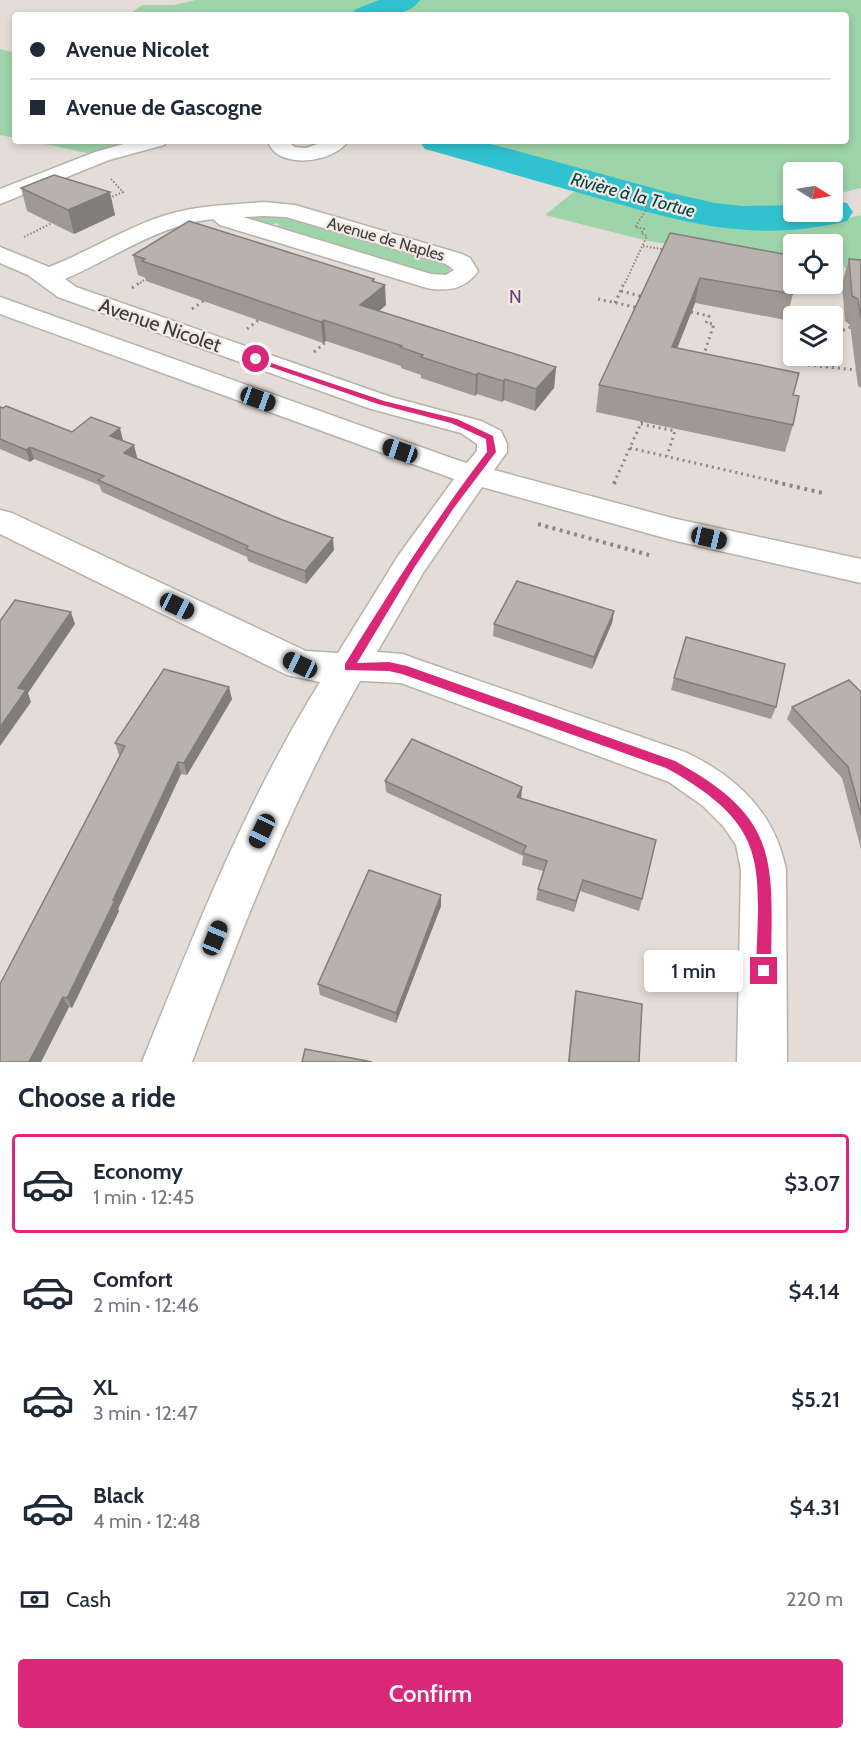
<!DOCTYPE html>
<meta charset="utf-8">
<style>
:root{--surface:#fff;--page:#f2f2f3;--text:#1f2937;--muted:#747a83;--line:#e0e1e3;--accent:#db2777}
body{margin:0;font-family:Cabin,sans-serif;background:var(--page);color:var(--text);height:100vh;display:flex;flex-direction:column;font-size:22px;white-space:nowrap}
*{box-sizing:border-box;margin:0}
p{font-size:20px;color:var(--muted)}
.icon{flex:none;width:33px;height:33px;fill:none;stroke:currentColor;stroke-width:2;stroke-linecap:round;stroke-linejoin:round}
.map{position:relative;height:1062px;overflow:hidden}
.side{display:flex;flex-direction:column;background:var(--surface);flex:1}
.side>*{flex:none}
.banner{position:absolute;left:12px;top:12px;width:837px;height:132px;border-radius:6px;box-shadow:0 3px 9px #0003;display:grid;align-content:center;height:132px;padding:0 18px;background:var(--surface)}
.needle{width:39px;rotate:101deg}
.buttons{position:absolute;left:783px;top:162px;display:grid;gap:12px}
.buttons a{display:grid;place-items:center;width:60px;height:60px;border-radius:6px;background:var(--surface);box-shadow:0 3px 9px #0003;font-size:30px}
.end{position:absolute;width:27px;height:27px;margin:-14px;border:8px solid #db2777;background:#fff;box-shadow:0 0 0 3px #fff}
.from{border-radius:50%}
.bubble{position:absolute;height:42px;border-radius:6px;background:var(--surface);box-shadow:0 3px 9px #0003;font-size:20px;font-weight:600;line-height:42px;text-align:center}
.car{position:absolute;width:18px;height:36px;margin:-18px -9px;border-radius:8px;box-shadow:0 0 4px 2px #0007;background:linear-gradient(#222 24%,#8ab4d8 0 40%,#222 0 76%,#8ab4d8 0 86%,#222 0)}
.banner b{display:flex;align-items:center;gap:21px;height:57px;font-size:22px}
.banner b+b{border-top:2px solid var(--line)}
.banner i{width:15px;height:15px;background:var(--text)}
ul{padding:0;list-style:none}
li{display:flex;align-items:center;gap:18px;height:99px;margin:0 12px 9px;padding:0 6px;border:3px solid transparent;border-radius:6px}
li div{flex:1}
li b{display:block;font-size:22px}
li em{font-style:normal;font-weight:600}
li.active{border-color:var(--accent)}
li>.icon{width:54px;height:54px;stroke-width:1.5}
h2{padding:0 18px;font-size:27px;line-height:72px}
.pay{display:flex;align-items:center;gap:15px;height:66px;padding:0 18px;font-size:22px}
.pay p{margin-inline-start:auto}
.button{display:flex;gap:12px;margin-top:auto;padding:12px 18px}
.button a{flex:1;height:69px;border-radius:6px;background:var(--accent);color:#fff;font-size:24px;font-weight:600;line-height:69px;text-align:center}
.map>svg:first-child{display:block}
.green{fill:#9ed4a9}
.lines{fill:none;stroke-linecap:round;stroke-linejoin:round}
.river{fill:#31c2cf;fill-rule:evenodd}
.minor-casing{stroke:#b7b1ab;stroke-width:3}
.path-far2{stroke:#8c8783;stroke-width:2;stroke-dasharray:1.5 2;stroke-linecap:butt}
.path-far1{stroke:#8c8783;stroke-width:3;stroke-dasharray:2 4;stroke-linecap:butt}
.path{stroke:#8c8783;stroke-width:4;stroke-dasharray:3 4.5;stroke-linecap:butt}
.minor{fill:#fff;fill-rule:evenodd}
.wall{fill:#9e9994}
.shaded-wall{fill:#817d78}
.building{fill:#b8b2ac;stroke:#817d78;stroke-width:1.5}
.route{fill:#db2777}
.labels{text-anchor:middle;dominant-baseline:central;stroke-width:4.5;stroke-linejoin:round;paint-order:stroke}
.far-street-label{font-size:16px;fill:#3e3b39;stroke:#f1eae4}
.far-water-label{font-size:18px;font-style:italic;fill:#034449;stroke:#f1eae4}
.far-neighbourhood-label{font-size:18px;letter-spacing:1.5px;fill:#643f78;stroke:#f1eae4}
.street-label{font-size:20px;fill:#3e3b39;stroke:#f1eae4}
</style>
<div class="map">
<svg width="861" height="1062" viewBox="0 0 861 1062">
<rect width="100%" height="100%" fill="#e4ddd7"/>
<g class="green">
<polygon points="196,0 861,0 861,188 833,195 832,172 794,172 794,212 832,212 833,203 848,218 861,215 861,268 845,268 842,262 833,264 832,244 794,244 793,263 648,241 545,215 596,174 480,141 846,141 846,15 129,15 142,5 174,5"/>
<polygon points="0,49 15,53 15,138 0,135"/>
<polygon points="30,141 136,141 92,154"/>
<polygon points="264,215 278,216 444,265 450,267 450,270 448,274 438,276 276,227 280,224 275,223 270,226 243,217"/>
</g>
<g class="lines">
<g class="river">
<path d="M379 0H420C406 20 373 15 351 15L356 9Z"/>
<path d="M419 141H480L671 193 715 203 743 206 794 205V212H832V200L847 203 853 212 847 221C749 245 676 220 583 194 530 179 478 164 425 149Z"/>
</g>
<defs>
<g id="minor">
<polygon points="134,141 167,141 164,145 109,160 0,204 0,189 95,152"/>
<path d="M267 141H287L295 147 306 148 326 141H348C335 160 295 167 276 153 272 150 270 145 267 141Z"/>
<path d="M264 202 295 205 462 254 470 258 478 271C466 289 448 292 427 288L220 225 213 219C158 225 114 258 65 279L76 287 391 397 481 421 501 431 507 444V452L494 470 672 518 861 559V583L672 540 482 487 423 573 377 652 403 654 416 659 685 752C736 776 775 812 786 870L787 1062H737L741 870 736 845 723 826 703 806 669 782 401 683 364 681H360C290 803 241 931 192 1062H142C194 933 246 801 320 682L287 675 0 534V510L12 513 306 651 338 653 398 556 454 479 0 314V297L457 460 467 463 477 451V444L461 433 371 409 58 297 28 275 0 263V247L49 267C88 252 123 229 163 216 196 205 230 205 264 202ZM264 216 286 217 446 264 454 270 446 275 431 274 243 217Z"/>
</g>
</defs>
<use href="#minor" class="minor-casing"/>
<g class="path-far2">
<polyline points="109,198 123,192 110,178"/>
<polyline points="642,205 655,207"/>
<polyline points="24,237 52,223"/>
<polyline points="643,246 667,250"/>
<polyline points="140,283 147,278"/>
<polyline points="625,283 647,236 641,233 644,229 635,227 649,206"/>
</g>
<g class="path-far1">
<polyline points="132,288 142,281"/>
<polyline points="621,291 644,297"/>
<polyline points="598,299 639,308"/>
<polyline points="615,303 625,281"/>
<polyline points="192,309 206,299"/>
<polyline points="691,312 709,316 706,323 714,324 703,357 701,356"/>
<polyline points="247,329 261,318"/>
<polyline points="832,335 853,326"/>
<polyline points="314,352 327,341"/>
<polyline points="808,365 856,370"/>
<polyline points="808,365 820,356"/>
<polyline points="641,424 675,431 667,456"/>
<polyline points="630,448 782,483"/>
<polyline points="614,483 642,421"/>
</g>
<g class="path">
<polyline points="775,482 823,493"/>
<polyline points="614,484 615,482"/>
<polyline points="538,524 649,555"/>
</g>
<use href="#minor" class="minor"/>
</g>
<g class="wall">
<polygon points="21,188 115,215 74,234 27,211"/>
<polygon points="670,233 793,294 786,320 695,303 677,348 793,395 793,425 785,452 596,412 599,385"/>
<polygon points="133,255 375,281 386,305 379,311 556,367 554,388 535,411 504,400 502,402 477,394 475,396 421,378 421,375 401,368 401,366 326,341 323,343 146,281 146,278 138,275"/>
<polygon points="849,259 861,260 861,388 858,386 850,325 845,321 842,284"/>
<polygon points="0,407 72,432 123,440 122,441 137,457 136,458 334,550 306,584 248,561 247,557 102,492 99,485 34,459 30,462 0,449"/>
<polygon points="614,611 612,623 592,669 493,636 494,624"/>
<polygon points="674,678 776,707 771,719 671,690"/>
<polygon points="861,692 861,849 842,778 787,719 792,707"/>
<polygon points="232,699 187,775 181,774 118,909 119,911 72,1008 69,1007 41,1062 120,755 119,755 115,743"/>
<polygon points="385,781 522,787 521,799 642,899 639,911 580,891 574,912 536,900 538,889 543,871 522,865 523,856 386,792"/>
<polygon points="441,895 441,906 396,1023 320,995 318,984"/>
<polygon points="576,991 639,1062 568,1062 574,1001"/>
</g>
<g class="shaded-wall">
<polygon points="110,192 115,215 74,234 68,210"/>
<polygon points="700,278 695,303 667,374 672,347"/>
<polygon points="374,279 375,293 385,285 386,305 362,326 360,305 372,281"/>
<polygon points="324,320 326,341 323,343 321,322"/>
<polygon points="556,367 554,388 535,411 536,389"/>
<polygon points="478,373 477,394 475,396 476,375"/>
<polygon points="505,379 504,400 502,402 503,381"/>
<polygon points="120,428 123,440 113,448 110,436"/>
<polygon points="134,445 137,457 127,465 124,453"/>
<polygon points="30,447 34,459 30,462 26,450"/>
<polygon points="333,538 334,550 306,584 305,571"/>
<polygon points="614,611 612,623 592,669 594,657"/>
<polygon points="71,612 75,624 28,693 31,702 0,746 0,727 18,688"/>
<polygon points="229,687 232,699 187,775 184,763"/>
<polygon points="178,762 181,774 118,909 119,911 72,1008 67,998"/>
<polygon points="522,787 521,799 517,797"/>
<polygon points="583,880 580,891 574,912 576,901"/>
<polygon points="441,895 441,906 396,1023 396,1013"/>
<polygon points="63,997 69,1007 41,1062 29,1062"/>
</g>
<g class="building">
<polygon points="54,175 110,192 68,210 21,188"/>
<polygon points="189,221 374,279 372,281 385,285 360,305 556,367 536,389 505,379 503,381 478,373 476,375 421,357 423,355 400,347 402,346 324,320 321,322 142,261 145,259 133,255"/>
<polygon points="670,233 794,256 794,284 795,284 793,294 700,278 672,347 799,373 793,395 799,396 793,425 599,385"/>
<polygon points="849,259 861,260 861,319 858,299 852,296"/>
<polygon points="6,406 72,432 91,417 120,428 110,436 134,445 124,453 280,519 333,538 305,571 246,549 248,546 98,480 104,476 30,447 26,450 0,439 0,407 3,408"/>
<polygon points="517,581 614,611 594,657 494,624"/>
<polygon points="15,600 71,612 18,688 26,690 0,727 0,621"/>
<polygon points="686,637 785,664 776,707 674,678"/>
<polygon points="164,669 229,687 184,763 178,762 113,900 115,900 67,998 63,997 29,1062 0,1062 0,984 125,746 115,743"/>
<polygon points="849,680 861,692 861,815 848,767 792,707"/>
<polygon points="412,739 522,787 517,797 656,840 642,899 583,880 576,901 538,889 547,861 523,853 526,846 385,781"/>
<polygon points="369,870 441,895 396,1013 318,984"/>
<polygon points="576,991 642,1004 639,1062 569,1062"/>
<polygon points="305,1049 372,1062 302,1062"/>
</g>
<path class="route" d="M253 357 384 401 457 419 493 436 496 452 453 509 414 568 357 663 389 662 407 666 675 761C782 819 772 861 771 971L768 976 764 978 759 976 756 971C759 864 771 826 666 768L402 674 389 671 345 670V664C390 591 435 520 487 452L486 439 451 423 378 404 253 361Z"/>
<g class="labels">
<g class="far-street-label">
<text transform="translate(386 239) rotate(16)">Avenue de Naples</text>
</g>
<g class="far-water-label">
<text transform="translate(633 195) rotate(15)">Rivière à la Tortue</text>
</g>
<g class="far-neighbourhood-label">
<text x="516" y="297">N</text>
</g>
<g class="street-label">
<text transform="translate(160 325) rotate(19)">Avenue Nicolet</text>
</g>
</g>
</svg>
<div class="buttons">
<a><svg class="needle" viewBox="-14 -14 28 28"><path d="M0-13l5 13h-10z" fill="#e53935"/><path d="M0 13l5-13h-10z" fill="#747a83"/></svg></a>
<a><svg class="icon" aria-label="locate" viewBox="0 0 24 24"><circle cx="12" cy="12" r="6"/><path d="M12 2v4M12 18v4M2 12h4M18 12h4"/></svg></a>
<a><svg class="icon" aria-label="layers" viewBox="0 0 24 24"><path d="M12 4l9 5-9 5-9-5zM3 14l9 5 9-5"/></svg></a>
</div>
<i class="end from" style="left:256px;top:359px"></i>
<i class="end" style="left:764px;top:971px"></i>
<div class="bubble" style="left:644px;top:950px;width:99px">1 min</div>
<i class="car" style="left:258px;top:399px;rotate:110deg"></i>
<i class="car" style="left:400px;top:451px;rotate:289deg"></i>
<i class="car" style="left:709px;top:538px;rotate:103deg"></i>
<i class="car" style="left:177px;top:606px;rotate:116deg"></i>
<i class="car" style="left:300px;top:665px;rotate:295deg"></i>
<i class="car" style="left:262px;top:831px;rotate:205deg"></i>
<i class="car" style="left:215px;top:938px;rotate:22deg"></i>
<div class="banner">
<b><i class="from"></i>Avenue Nicolet</b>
<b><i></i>Avenue de Gascogne</b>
</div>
</div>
<section class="side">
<h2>Choose a ride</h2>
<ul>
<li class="active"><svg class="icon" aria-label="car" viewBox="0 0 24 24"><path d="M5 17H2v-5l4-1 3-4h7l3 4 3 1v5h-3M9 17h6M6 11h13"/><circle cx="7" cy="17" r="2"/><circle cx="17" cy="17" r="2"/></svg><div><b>Economy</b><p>1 min · 12:45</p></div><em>$3.07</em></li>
<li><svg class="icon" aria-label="car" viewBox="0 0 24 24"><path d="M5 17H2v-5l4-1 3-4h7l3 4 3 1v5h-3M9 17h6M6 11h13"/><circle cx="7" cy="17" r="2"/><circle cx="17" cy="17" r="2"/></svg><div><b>Comfort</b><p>2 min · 12:46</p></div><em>$4.14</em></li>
<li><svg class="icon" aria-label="car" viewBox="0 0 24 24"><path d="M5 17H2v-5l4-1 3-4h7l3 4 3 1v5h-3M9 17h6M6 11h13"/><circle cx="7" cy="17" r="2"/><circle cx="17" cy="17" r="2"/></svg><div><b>XL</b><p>3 min · 12:47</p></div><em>$5.21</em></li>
<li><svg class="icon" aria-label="car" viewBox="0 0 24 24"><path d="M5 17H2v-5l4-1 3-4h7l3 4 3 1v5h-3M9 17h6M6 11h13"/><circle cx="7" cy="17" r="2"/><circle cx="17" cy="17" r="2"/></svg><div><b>Black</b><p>4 min · 12:48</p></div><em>$4.31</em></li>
</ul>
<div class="pay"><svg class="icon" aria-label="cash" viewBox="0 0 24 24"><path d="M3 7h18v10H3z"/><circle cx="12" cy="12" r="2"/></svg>Cash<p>220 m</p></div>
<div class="button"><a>Confirm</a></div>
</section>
